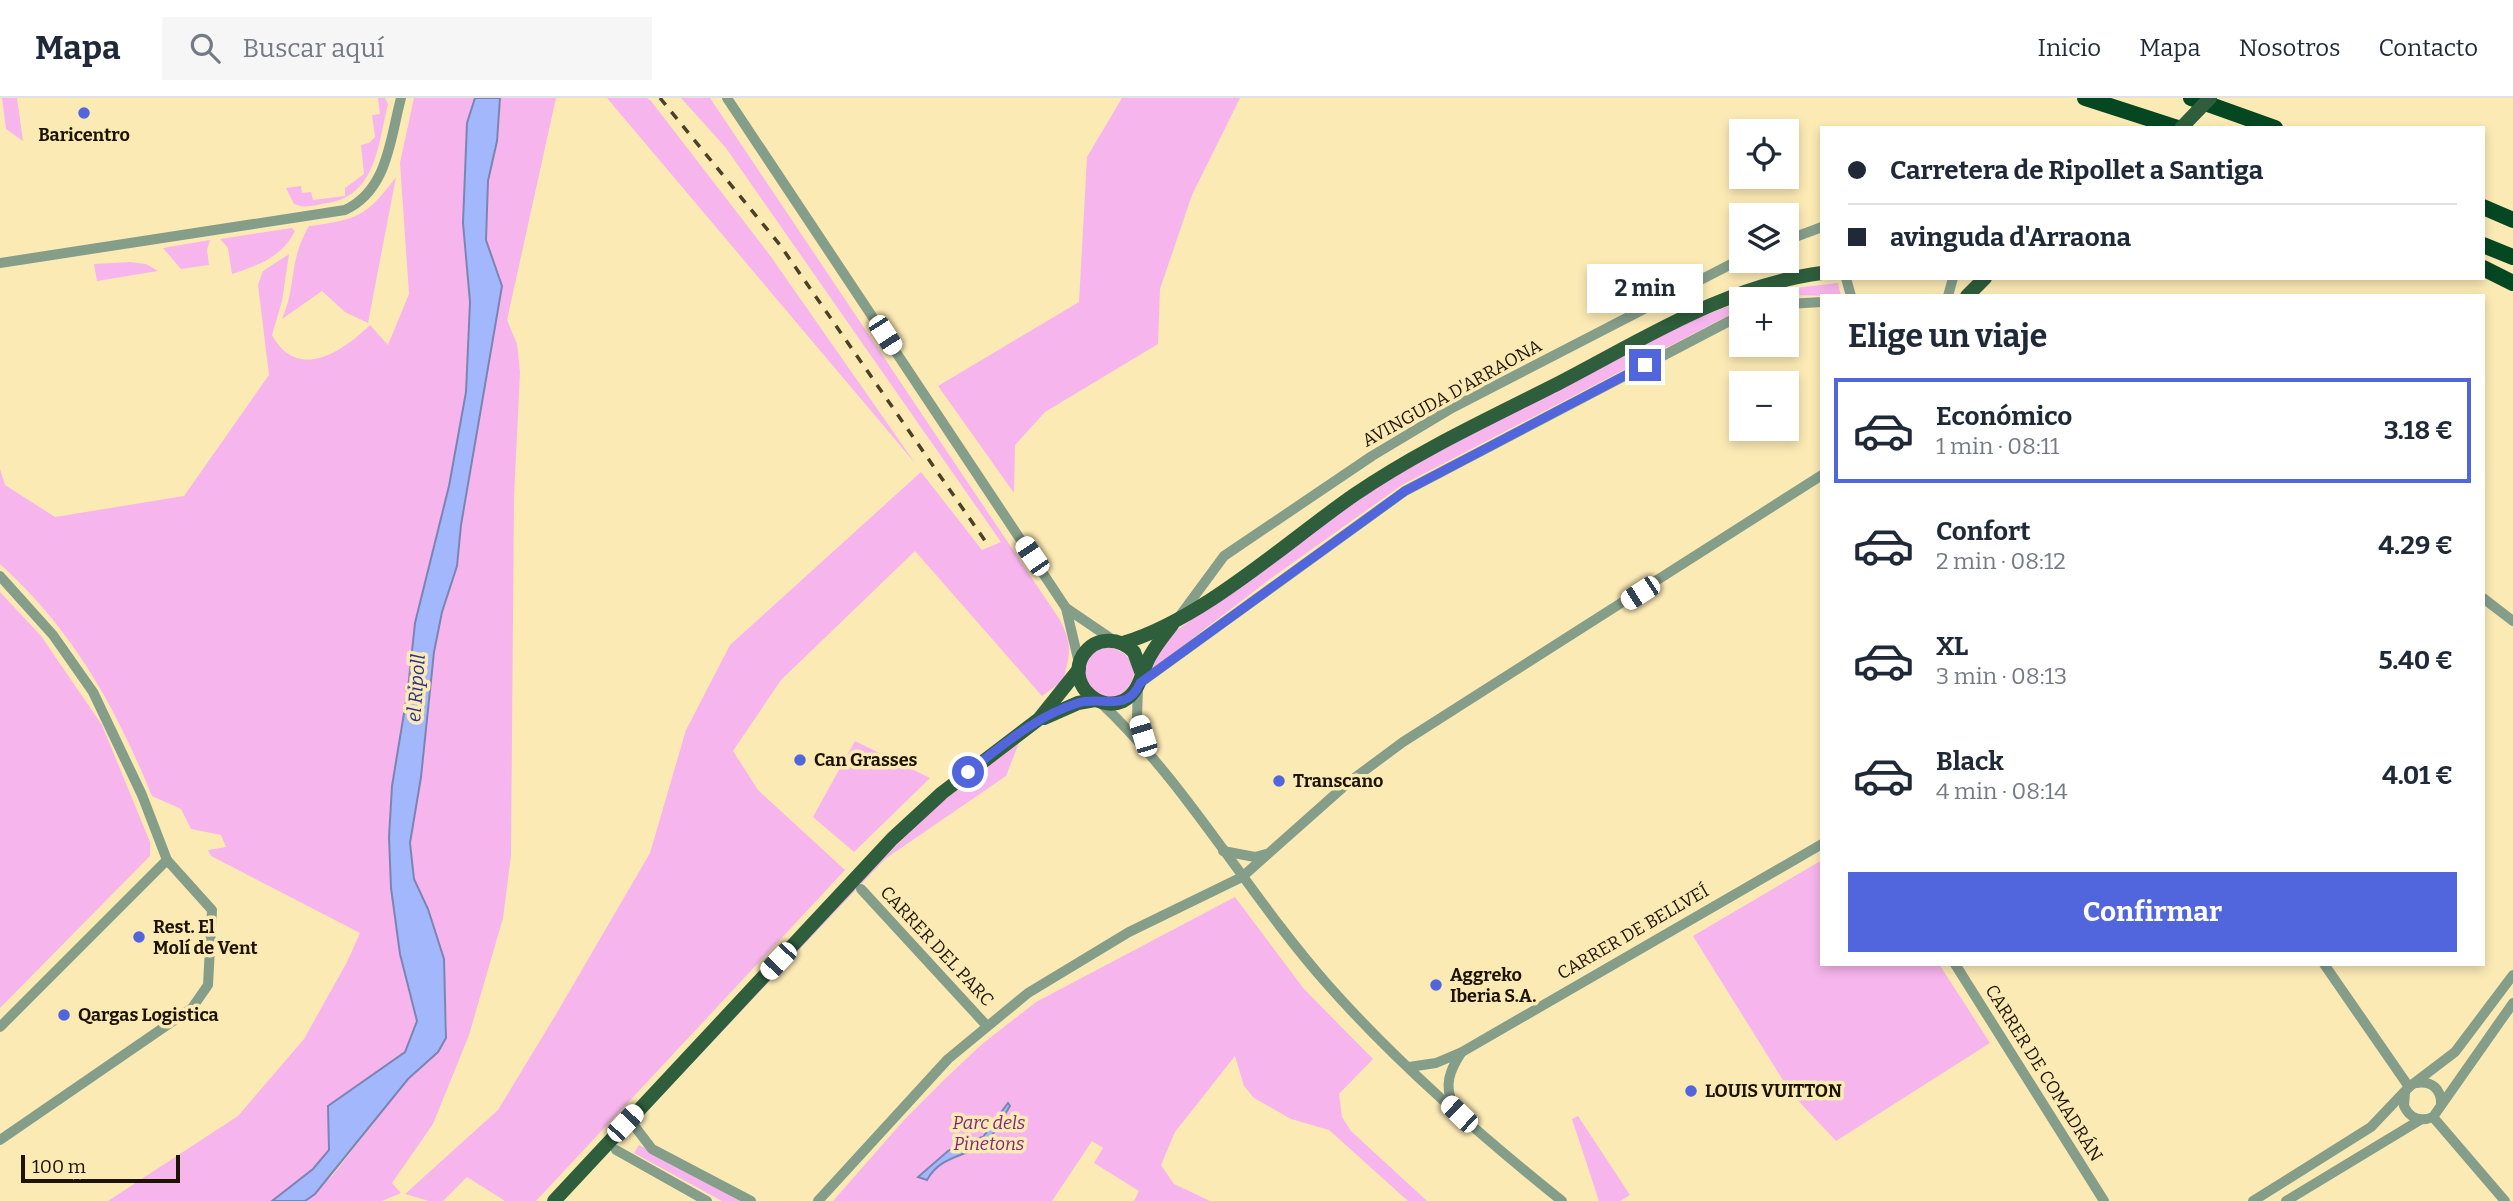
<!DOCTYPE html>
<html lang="es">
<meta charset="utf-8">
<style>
:root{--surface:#fff;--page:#f6f6f7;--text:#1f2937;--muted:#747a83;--line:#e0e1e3;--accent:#5166dc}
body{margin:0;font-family:Bitter,serif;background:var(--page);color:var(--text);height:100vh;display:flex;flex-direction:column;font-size:26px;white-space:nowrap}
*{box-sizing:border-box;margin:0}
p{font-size:23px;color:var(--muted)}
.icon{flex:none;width:38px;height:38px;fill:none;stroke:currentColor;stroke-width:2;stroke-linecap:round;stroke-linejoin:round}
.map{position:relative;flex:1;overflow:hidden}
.side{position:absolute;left:1820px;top:196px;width:665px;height:672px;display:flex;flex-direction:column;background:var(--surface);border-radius:0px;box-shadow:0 4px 10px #0003}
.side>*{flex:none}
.top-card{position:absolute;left:1820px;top:28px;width:665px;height:154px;border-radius:0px;box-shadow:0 4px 10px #0003;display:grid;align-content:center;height:154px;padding:0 28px;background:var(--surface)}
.buttons{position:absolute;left:1729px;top:21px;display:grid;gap:14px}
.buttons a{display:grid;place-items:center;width:70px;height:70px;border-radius:0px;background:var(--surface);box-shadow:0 4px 10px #0003;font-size:35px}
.scale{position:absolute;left:21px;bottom:18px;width:159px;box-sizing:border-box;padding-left:7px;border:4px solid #1c1400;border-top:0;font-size:19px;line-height:24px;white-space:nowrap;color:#1c1400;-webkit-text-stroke:5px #fceab5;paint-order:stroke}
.end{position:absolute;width:32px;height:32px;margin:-16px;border:9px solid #5166dc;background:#fff;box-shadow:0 0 0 4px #fff}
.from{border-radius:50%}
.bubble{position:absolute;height:49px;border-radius:0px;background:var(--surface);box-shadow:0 4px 10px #0003;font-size:23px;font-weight:700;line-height:49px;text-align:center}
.car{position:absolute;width:21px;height:42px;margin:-21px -10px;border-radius:9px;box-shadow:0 0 5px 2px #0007;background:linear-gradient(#fff 24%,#345 0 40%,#fff 0 76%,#345 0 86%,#fff 0)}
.top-card b{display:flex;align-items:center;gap:24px;height:66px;font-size:26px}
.top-card b+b{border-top:2px solid var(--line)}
.top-card i{width:18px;height:18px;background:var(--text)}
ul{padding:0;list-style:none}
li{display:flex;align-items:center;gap:21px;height:105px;margin:0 14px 10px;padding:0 14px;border:4px solid transparent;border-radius:0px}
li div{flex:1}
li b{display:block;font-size:26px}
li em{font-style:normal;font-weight:700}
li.on{border-color:var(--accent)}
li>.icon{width:63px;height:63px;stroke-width:1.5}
h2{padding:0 28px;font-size:32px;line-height:84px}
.primary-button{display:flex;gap:14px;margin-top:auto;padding:14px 28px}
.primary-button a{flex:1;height:80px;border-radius:0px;background:var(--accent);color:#fff;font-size:28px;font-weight:700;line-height:80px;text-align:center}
header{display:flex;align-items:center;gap:42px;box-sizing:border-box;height:98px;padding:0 35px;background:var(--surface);border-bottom:2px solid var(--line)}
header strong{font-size:33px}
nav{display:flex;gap:38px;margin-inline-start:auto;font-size:24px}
.search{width:490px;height:63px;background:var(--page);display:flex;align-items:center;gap:18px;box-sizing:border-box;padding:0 24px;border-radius:0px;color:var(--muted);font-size:26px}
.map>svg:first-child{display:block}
.green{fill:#f7b5ed}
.water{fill:#a3b7fd;stroke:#7a86b1;stroke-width:2}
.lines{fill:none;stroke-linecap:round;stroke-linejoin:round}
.minor{stroke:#859e8a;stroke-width:10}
.major{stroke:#2e5e3c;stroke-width:14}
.highway{stroke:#044721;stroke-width:16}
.rail{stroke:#4b4126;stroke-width:3.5;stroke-dasharray:9 9;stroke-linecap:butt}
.major-bridge{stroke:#2e5e3c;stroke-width:14}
.route{stroke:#5166dc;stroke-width:9}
.poi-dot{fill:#5166dc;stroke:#fceab5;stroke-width:2.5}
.labels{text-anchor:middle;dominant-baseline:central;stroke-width:7;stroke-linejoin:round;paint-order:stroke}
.poi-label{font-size:18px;font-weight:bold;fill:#1c1400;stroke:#fceab5;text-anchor:start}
.street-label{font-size:18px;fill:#1c1400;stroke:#fceab5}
.park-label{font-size:18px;font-style:italic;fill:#82267a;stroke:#fceab5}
.water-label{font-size:19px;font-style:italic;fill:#273091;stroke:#fceab5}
</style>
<header>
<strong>Mapa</strong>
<div class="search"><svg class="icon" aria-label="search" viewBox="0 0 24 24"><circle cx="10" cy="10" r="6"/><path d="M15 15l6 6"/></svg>Buscar aquí</div>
<nav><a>Inicio</a><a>Mapa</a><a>Nosotros</a><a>Contacto</a></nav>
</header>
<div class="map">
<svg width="2513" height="1103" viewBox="0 0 2513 1103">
<rect width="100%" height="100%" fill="#fceab5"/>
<g class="green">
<polygon points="2,0 17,0 23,43 6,31"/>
<path d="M378 0H385L388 6C378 47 376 98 327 105 316 107 305 111 294 106L286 90 301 88 302 95 311 94 313 102 345 98V90L364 76 361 47 369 45 375 39 372 17 380 16Z"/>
<path d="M414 0H475L467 25 463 125 470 204 466 294 449 388 415 525 408 591 392 688 389 739 391 790 400 856 417 923 405 954 328 1008 329 1051 313 1071 272 1103H108L238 1018 304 941 347 864 360 835 211 758 208 752 226 749 221 737 191 731 181 711 152 698C115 608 73 532 0 466V371L5 387 55 419 184 398 269 277 258 187 263 173 289 156 282 203 272 237C298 284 342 254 370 227L388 247 409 196 400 65Z"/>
<polygon points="500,0 556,0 507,222 517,246 520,274 514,399 511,757 503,820 469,937 433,1026 392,1085 401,1095 382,1103 305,1103 332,1078 408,981 438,954 447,932 444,861 428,811 414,781 410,738 421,679 434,554 442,514 457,468 461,427 502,188 486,142 488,83 497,43"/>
<polygon points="607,0 647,0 651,3 769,156 915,365"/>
<path d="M681 0H710L1060 522C1073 548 1070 555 1063 583L1042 598 915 453 781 582 733 653 758 692 845 772 536 1103H505L467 1079 443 1103H429L405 1096 498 1012 555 918 650 755 686 632 730 547 921 374 982 452 1001 444 726 50Z"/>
<polygon points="1122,0 1240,0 1192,97 1160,191 1158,246 1045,314 1015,347 1014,395 938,288 1079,204 1087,59"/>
<path d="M396 79 368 225 345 214 322 193 282 221C297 187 288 164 309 128 357 122 367 118 396 79Z"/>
<path d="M292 130 295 133C282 159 259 167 232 176L228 150 220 141Z"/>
<polygon points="210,142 207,152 209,167 181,171 163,150"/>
<polygon points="130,164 146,166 158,173 97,183 94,166"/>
<polygon points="1838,185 1841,198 1787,197 1771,201 1747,201 1778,192"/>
<polygon points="1741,203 1741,211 1402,387 1270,481 1150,573 1153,560 1170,537 1391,379 1575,281 1691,223"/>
<polygon points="0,494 41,538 102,627 150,744 150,758 0,910"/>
<path d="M1108 548C1140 559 1142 578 1118 600L1092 597 1081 566 1085 558Z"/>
<polygon points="855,643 930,680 854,754 813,719"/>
<polygon points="1019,645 1006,678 885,761 562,1103 870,773 937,708"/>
<polygon points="1822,762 1822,866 1939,866 1990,945 1836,1043 1791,995 1693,838"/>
<polygon points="1235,799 1304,891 1373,961 1339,996 1342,1019 1351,1033 1427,1103 1408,1103 1329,1032 1291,1021 1254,1000 1244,988 1235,958 1175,1034 1161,1067 1174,1086 1210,1103 1134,1103 1139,1093 1094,1065 1103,1050 1092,1043 1052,1103 833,1103 904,1022 945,981 981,947 1036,904"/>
<polygon points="1578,1018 1630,1097 1620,1103 1599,1103 1572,1021"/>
<polygon points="639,1047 740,1103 722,1103 634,1055"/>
</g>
<g class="water">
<polygon points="475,0 500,0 497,43 488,83 486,142 502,188 461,427 457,468 442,514 434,554 421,679 410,745 414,781 428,811 444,861 446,940 438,954 408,981 315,1096 305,1103 272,1103 313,1071 329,1052 328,1008 405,954 417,923 400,856 391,790 389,739 392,688 408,591 415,525 449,388 466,294 470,204 463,125 467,25"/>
<path d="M1008 1005 1010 1008C1003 1019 997 1033 988 1042 969 1060 942 1055 927 1082L918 1079 948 1053 961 1045 983 1039Z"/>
</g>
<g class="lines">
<g class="minor">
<polyline points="727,0 1066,510 1079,565"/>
<polyline points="1787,142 1822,129"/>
<path d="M0 165 345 112C388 92 390 41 401 0"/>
<polyline points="1846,180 1851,198"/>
<polyline points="1948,198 1953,180"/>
<polyline points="1787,206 1822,204"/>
<polyline points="0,478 53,537 93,594 142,697 167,762 212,812 208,887 192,910 0,1042"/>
<polyline points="2483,500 2513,523"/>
<polyline points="1066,510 1113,542"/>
<polyline points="1179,519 1224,458 1372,358 1452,310 1741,161"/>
<polyline points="1140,585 1405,393 1741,217"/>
<polyline points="1138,590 1137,619 1147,650"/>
<path d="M1101 605C1187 686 1249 798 1328 887 1398 966 1480 1037 1562 1103"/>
<polyline points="1223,753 1255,759 1266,756"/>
<polyline points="861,791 987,928"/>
<polyline points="1955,866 2104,1103"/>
<polyline points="2324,866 2409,989"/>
<polyline points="0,929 167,762"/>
<polyline points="1409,969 1436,965 1462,954 1822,746"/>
<path d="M2416 985C2431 982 2442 991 2441 1007"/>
<path d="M2405 994 2404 1008C2410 1021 2421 1024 2433 1019L2513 905"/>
<path d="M1454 1008C1443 988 1450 972 1461 955"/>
<polyline points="2433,1019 2505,1103"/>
<polyline points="636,1030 652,1051 751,1103"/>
<polyline points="616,1052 707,1103"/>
<polyline points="818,1103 948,961 1028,895 1129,834 1242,779 1349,684 1403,644 1822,377"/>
<polyline points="2253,1103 2371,1029 2409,989 2455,954 2513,877"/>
<polyline points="2286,1103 2420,1022"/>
</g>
<g class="major">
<polyline points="1967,198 1985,180"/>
<path d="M1123 545C1203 521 1285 445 1354 397 1418 353 1490 320 1559 285 1642 242 1727 187 1822 175"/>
<path d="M1142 576 1134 554C1119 539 1096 538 1083 557 1067 583 1096 615 1123 603 1141 594 1141 573 1150 558 1156 547 1164 537 1172 527"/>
<polyline points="1044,620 1078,605 1095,602"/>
<polyline points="554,1103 892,741 942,695 1039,621 1079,571"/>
</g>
<g class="highway">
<polyline points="2085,0 2178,30"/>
<polyline points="2191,0 2275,30"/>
<polyline points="2483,109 2513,122"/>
<polyline points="2483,147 2513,159"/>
<polyline points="2483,170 2513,185"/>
</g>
<polyline class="rail" points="660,0 780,147 988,447"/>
<polyline class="major-bridge" points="2181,30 2210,0"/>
</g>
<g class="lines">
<path class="route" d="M968 674C1002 648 1036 618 1078 605 1101 597 1127 616 1140 585L1405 393 1645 267"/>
</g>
<g class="poi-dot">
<circle cx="84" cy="15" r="7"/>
<circle cx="800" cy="662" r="7"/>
<circle cx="1279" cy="683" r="7"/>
<circle cx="139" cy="839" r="7"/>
<circle cx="1436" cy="887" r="7"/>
<circle cx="64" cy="917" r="7"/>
<circle cx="1691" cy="993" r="7"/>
</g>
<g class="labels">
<g class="poi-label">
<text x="84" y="37" text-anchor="middle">Baricentro</text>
<text x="814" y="662">Can Grasses</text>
<text x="1293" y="683">Transcano</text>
<text x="153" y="829">Rest. El<tspan x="153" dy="21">Molí de Vent</tspan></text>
<text x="1450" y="877">Aggreko<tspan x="1450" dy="21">Iberia S.A.</tspan></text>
<text x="78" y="917">Qargas Logistica</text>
<text x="1705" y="993">LOUIS VUITTON</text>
</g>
<g class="street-label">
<text transform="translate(1452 295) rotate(-29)">AVINGUDA D'ARRAONA</text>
<text transform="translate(1633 834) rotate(-30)">CARRER DE BELLVEÍ</text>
<text transform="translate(937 848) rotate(47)">CARRER DEL PARC</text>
<text transform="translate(2044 975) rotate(58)">CARRER DE COMADRÁN</text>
</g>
<g class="park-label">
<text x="989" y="1025">Parc dels<tspan x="989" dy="21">Pinetons</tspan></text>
</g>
<g class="water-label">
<text transform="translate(416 590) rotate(-86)">el Ripoll</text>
</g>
</g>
</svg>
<div class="buttons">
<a><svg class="icon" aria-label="locate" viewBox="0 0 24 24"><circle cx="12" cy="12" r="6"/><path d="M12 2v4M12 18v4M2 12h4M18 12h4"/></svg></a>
<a><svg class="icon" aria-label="layers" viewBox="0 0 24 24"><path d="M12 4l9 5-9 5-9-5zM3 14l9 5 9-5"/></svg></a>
<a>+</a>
<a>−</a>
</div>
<div class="scale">100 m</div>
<i class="end from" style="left:968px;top:674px"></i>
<i class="end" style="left:1645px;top:267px"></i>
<div class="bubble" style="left:1587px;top:166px;width:116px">2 min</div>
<i class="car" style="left:885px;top:237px;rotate:147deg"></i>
<i class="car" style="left:1032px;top:458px;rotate:326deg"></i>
<i class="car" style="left:1640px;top:495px;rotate:237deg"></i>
<i class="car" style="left:1143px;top:638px;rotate:343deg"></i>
<i class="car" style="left:778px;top:863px;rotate:223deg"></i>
<i class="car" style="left:1459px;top:1016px;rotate:314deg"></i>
<i class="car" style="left:625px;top:1025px;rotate:43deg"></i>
<div class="top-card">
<b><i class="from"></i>Carretera de Ripollet a Santiga</b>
<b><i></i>avinguda d'Arraona</b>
</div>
<section class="side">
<h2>Elige un viaje</h2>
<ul>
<li class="on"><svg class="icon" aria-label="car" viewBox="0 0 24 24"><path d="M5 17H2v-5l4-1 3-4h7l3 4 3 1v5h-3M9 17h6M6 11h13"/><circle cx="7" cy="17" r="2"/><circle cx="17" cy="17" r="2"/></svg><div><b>Económico</b><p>1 min · 08:11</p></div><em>3.18 €</em></li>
<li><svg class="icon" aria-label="car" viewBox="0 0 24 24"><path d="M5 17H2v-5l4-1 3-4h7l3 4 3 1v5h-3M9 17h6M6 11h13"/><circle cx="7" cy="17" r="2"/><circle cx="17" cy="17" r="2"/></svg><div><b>Confort</b><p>2 min · 08:12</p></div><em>4.29 €</em></li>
<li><svg class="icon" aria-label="car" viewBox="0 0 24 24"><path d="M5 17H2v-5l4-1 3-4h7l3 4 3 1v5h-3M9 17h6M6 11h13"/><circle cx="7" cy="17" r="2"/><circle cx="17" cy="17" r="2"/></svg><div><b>XL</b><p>3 min · 08:13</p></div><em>5.40 €</em></li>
<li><svg class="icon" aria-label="car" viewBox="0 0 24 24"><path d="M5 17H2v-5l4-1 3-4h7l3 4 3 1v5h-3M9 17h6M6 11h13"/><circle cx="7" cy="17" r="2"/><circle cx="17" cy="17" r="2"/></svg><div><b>Black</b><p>4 min · 08:14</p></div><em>4.01 €</em></li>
</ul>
<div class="primary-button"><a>Confirmar</a></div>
</section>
</div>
